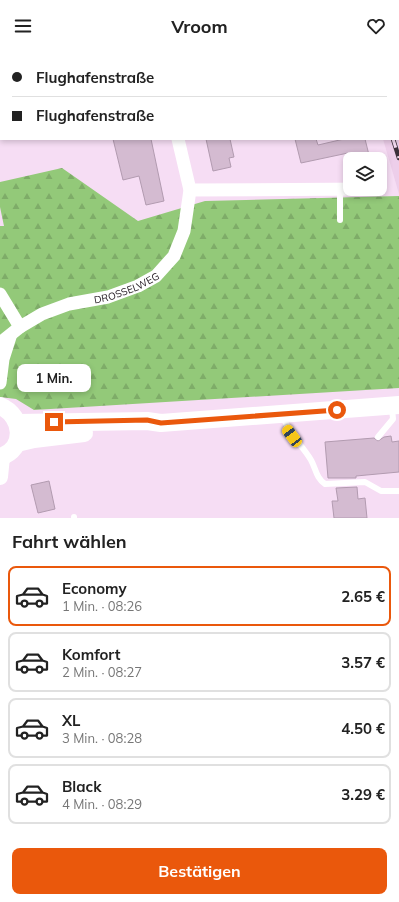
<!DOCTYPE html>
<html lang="de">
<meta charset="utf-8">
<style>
:root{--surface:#fff;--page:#f2f2f2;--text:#222;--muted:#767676;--line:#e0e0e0;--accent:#ea580c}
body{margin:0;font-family:Mulish,sans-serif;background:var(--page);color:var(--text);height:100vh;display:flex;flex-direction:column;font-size:15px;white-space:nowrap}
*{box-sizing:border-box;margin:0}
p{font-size:13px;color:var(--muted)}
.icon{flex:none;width:22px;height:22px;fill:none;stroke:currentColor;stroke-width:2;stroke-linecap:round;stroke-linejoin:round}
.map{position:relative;height:466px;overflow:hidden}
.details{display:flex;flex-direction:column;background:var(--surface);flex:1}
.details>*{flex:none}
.top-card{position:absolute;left:0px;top:0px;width:399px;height:88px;box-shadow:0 2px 6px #0003;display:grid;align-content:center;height:88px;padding:0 12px;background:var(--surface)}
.tools{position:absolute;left:343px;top:100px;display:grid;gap:8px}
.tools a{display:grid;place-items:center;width:44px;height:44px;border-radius:8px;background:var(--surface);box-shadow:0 2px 6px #0003;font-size:20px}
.end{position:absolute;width:18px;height:18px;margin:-9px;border:5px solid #ea580c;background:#fff;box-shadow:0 0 0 2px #fff}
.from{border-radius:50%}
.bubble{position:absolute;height:28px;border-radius:8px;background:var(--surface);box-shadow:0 2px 6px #0003;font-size:13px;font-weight:700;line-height:28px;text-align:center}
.car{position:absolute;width:12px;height:24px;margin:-12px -6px;border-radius:5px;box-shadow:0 0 3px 1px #0007;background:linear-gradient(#f5c518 24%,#345 0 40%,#f5c518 0 76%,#345 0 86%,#f5c518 0)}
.top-card b{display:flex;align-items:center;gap:14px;height:38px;font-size:15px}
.top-card b+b{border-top:1px solid var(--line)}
.top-card i{width:10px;height:10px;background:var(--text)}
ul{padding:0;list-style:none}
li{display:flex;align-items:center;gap:12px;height:60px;margin:0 8px 6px;padding:0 4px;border:2px solid var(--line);border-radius:8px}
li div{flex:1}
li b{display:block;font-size:15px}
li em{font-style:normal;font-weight:700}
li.active{border-color:var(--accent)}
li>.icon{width:36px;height:36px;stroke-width:1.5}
h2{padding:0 12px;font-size:18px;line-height:48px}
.primary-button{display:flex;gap:8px;margin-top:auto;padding:8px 12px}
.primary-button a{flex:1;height:46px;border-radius:8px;background:var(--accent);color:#fff;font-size:16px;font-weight:700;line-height:46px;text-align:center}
header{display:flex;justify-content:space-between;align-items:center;height:52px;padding:0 12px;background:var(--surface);font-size:18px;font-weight:700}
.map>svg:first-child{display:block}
.built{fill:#edceea}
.forest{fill:url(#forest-firs)}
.building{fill:#d4bbd1;stroke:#b29bb0}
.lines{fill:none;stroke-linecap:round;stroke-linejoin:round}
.service{stroke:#fff;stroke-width:6}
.minor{stroke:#fff;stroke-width:13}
.tertiary{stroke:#fff;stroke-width:16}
.secondary{stroke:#fff;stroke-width:18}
.rail-casing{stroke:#3b303a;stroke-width:4.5}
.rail{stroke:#f6ddf4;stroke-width:3;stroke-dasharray:9;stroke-linecap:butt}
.route{stroke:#ea580c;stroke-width:5}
.labels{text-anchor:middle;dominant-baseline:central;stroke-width:3;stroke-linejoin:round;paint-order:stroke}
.street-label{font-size:10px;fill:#211820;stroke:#f6ddf4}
</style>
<header><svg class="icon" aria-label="menu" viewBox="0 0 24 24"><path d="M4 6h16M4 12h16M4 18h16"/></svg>Vroom<svg class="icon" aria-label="heart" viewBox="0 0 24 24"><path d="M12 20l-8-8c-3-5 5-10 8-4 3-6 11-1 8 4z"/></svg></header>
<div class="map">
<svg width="399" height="466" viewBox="0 0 399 466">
<defs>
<pattern id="forest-firs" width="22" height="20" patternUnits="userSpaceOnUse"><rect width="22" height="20" fill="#93c979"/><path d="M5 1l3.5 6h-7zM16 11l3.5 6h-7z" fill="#7eac68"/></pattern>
</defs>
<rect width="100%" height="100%" fill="#f6ddf4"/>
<polygon class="built" points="398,47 399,50 399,142 383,87 398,87"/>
<polygon class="forest" points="62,116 138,169 205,149 399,144 399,336 34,358 16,347 0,345 0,174 4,174 0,155 0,130"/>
<g class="building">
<polygon points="113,87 151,87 164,149 146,153 139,124 123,128"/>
<polygon points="206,87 230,87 234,105 229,106 231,115 213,119"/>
<polygon points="295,87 316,87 318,93 344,87 365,87 369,103 350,108 348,101 301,111"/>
<polygon points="391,384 392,390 399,389 399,420 356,424 356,426 328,426 325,390 374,386 378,389 384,385"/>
<polygon points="49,429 55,457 38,461 31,433"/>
<polygon points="357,435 358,447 365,446 367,466 334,466 332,449 338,449 336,436"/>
</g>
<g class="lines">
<g class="service">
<polyline points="340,168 340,138"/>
<path d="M283 363C288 383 301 391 311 408 316 417 316 426 325 432L365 430 381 439H399"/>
<polyline points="378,385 393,367 392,356"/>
<polyline points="74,465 74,466"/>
</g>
<g class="minor">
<polyline points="158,0 158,1"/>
<polyline points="190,138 372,137"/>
<polyline points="0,242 20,275"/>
<path id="s1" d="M0 291 20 275 42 262 69 252 108 245 138 234 156 224 174 204 184 179 190 138 178 87"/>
<polyline points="0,331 3,307 10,285"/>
</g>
<polyline class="tertiary" points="0,425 2,405"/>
<g class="secondary">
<path d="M0 354C24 364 26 397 0 405"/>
<polyline points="18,371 147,369 161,371 399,353"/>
<polyline points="17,391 34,387 84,381"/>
</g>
<defs>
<g id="rail">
<polyline points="368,0 369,1"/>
<polyline points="377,0 377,1"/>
<polyline points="398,75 399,78"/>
<polyline points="393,87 399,106"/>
</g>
</defs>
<use href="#rail" class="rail-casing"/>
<use href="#rail" class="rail"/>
</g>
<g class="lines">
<polyline class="route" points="54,370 147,368 161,371 337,358"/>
</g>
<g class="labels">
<g class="street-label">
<text stroke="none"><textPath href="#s1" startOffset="140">DROSSELWEG</textPath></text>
</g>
</g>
</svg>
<div class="tools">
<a><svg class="icon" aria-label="layers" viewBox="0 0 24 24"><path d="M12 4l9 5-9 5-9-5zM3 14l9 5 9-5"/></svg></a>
</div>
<i class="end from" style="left:337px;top:358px"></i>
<i class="end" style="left:54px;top:370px"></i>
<div class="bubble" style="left:17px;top:312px;width:74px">1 Min.</div>
<i class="car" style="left:292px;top:384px;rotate:323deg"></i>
<div class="top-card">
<b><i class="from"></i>Flughafenstraße</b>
<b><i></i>Flughafenstraße</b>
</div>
</div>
<section class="details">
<h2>Fahrt wählen</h2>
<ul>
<li class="active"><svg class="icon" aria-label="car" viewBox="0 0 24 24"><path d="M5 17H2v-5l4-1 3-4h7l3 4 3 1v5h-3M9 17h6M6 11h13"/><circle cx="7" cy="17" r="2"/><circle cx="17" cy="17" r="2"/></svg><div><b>Economy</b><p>1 Min. · 08:26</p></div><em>2.65 €</em></li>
<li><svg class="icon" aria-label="car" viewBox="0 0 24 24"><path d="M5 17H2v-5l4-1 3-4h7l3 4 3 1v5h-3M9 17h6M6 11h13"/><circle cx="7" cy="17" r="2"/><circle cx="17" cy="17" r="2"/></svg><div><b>Komfort</b><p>2 Min. · 08:27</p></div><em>3.57 €</em></li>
<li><svg class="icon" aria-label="car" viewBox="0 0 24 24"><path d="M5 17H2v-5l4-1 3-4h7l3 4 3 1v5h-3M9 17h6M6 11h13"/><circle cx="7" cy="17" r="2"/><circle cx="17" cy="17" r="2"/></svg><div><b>XL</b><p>3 Min. · 08:28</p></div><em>4.50 €</em></li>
<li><svg class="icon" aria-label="car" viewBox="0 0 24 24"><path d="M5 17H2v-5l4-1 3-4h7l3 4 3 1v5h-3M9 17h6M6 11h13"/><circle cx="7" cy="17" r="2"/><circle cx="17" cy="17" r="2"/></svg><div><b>Black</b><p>4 Min. · 08:29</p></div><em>3.29 €</em></li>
</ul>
<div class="primary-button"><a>Bestätigen</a></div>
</section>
